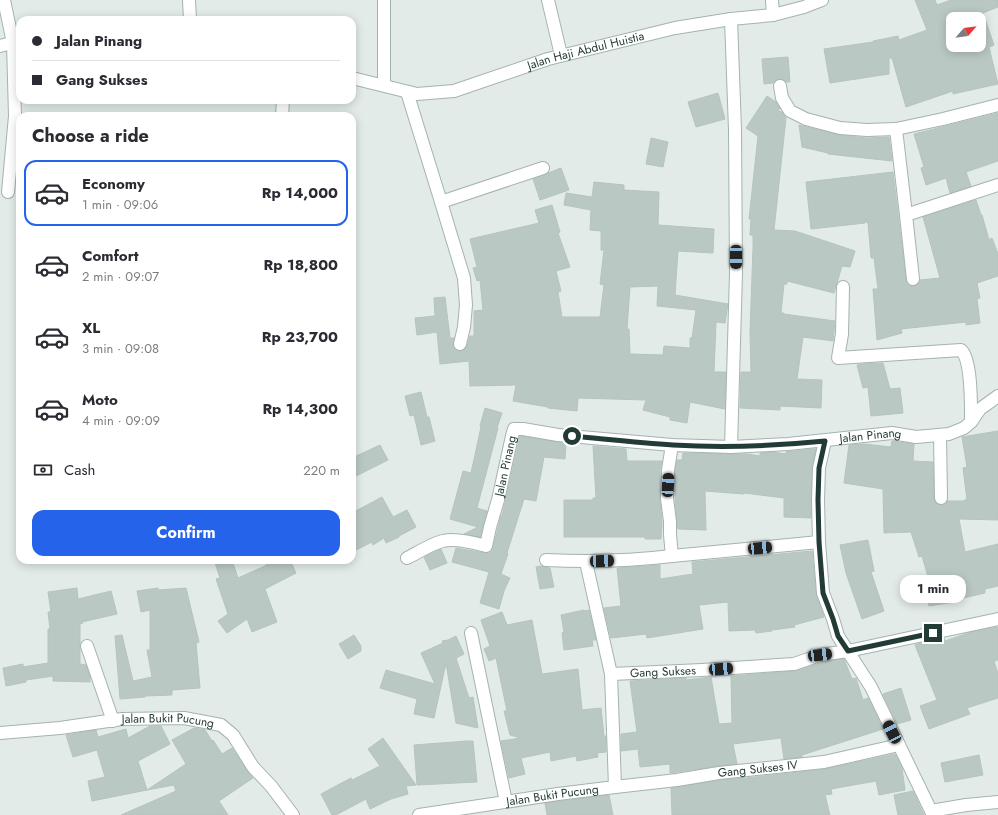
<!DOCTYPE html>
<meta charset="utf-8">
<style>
:root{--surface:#fff;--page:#f2f2f3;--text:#2b2b33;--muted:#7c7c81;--line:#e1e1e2;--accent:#2563eb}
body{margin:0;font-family:Jost,sans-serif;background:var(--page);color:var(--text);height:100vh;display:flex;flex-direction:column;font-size:15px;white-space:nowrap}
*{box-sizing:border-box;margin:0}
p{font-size:13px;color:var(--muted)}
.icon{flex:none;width:22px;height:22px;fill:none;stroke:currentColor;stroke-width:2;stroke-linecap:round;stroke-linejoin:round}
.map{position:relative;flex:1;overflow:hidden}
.sheet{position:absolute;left:16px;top:112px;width:340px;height:452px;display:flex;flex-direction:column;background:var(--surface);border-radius:12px;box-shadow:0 2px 10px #0003}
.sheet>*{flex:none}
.banner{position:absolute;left:16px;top:16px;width:340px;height:88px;border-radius:12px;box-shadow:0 2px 10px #0003;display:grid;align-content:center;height:88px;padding:0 16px;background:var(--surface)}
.needle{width:26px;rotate:62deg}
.fabs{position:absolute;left:946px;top:12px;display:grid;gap:8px}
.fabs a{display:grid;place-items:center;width:40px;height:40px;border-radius:8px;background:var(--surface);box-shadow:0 2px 10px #0003;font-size:20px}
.end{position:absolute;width:18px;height:18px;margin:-9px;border:5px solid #233b37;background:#fff;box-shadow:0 0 0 2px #fff}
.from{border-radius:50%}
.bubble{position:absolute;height:28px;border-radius:12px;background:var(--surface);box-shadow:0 2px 10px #0003;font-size:13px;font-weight:700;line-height:28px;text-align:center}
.car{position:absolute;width:12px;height:24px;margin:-12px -6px;border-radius:5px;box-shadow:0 0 3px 1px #0007;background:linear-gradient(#222 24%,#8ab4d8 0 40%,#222 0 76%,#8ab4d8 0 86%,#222 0)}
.banner b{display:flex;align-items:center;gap:14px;height:38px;font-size:15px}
.banner b+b{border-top:1px solid var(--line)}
.banner i{width:10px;height:10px;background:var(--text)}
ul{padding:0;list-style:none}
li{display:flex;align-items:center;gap:12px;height:66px;margin:0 8px 6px;padding:0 8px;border:2px solid transparent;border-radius:12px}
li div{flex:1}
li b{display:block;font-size:15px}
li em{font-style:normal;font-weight:700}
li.active{border-color:var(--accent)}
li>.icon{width:36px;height:36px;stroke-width:1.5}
h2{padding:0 16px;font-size:18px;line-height:48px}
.pay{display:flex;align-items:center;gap:10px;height:44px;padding:0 16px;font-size:15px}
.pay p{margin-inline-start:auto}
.action{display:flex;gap:8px;margin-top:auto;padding:8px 16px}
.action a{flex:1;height:46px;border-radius:12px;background:var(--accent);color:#fff;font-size:16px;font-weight:700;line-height:46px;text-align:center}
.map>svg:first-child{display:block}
.building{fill:#bac8c4;stroke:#b5c4bf;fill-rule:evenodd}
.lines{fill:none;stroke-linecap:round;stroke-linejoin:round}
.street-casing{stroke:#a5b3af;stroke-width:14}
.street{stroke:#fff;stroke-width:12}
.route{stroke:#233b37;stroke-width:5}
.labels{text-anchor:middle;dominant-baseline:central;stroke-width:4;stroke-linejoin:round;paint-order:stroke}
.street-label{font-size:12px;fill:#233b37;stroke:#f2f8f5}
</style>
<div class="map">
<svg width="998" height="815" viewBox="0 0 998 815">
<rect width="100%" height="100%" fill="#e2ebe8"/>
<g class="building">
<path d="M915 0H935L937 5 951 0H998V7L983 13 994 45 989 47 998 84 953 94V91L906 107 892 58H889V74L830 83 824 49 873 42V41L898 36 899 40 927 30ZM953 19H979V45H953Z"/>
<polygon points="788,57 790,82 786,82 783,79 779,79 776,80 773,83 764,84 762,59"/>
<polygon points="718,93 725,119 696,127 688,102"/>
<polygon points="767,96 776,102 780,108 778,111 782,112 786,118 774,230 795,231 855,251 850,267 842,266 834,293 787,281 787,284 784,284 781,313 784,313 784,314 835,321 833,341 803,337 797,379 822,380 821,408 780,406 780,410 740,408 741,372 751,372 750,332 753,248 753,235 750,235 751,219 749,219 758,136 746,128"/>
<polygon points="998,113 998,161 966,172 971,186 950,193 946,178 926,185 921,168 924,167 914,134"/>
<polygon points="799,125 839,135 867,138 889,137 892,161 828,154 828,153 802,147"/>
<polygon points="651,138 668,142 663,167 646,164"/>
<polygon points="561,168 569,190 540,200 533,179"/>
<polygon points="893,172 906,280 907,284 910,286 913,286 917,285 920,280 940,278 923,217 976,200 981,215 982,215 989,240 992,238 998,254 998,276 977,283 980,298 977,299 980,323 966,325 966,322 901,329 902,333 877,340 873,289 878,289 874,258 871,258 868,223 867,223 866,218 865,223 811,229 806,182"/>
<path d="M594 182 624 185V190L659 192 658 225 714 229 713 253 678 251 675 295 728 304 725 323 716 322 714 372H726L725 409 690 402 687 423 670 420V417L643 410 646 400 578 398 577 411 548 408V407L513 401 516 385 470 386 469 361 440 364 437 332 417 335 415 318 435 316 434 298 445 297 450 338H454L453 347 455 350 459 351H463L465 349 467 346 470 336H474V311L483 310 480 280 477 281 473 268 477 267 470 239 539 223 535 210 552 205 560 232 558 233 570 267 556 271 561 291 558 292 562 317H600L604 285 600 284 604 250H601V231L590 230 591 210 564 205 566 193 592 197ZM658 286 657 306 696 310 692 338H690V348L664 346 663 355 630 354 629 329H627L630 287Z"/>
<polygon points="883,363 890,389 900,388 903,413 871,416 868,387 863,388 857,365 862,364"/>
<polygon points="421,392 427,417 429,417 435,441 421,445 414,415 410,416 405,396"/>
<polygon points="485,408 502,413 497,428 498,428 477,508 487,511 480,537 464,534 478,527 450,519 463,471 471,473 481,427 480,426"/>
<polygon points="998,431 998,520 959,519 965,552 998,544 998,586 985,589 985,593 959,599 960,601 929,606 926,588 931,587 922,556 919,557 911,532 884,533 883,489 844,483 849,445 864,444 891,447 892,441 914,444 913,461 933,462 934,499 935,502 937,504 942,505 945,504 948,501 964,501 964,500 967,500 963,468 967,467 962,437"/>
<polygon points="520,436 566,443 565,459 544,457 536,501 524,499 507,553 508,554 501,574 510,578 504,591 499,609 480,603 489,572 452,562 456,548 484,553 488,553 492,551 493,548 501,516 502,516"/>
<polygon points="380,445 388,460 352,478 352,458"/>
<polygon points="593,446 626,449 627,461 662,461 660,470 660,499 662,522 661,539 645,539 645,537 564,537 564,500 593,500 593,498 596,498"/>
<polygon points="813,449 816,449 812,468 811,518 784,517 784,498 744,493 744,494 705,491 706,530 678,529 677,520 675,499 675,471 677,460 682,460 683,453 731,454 747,454 760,456 760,453 772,452 786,454 786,452"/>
<polygon points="382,497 393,517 407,510 416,527 399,536 399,537 386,543 384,538 373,545 372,542 352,552 352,513"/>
<polygon points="868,540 874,571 871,572 884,611 862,619 846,573 840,545"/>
<polygon points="441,549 447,563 430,570 424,557"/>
<polygon points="812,551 816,594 824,617 794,625 795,627 772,630 772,631 756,633 755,630 729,631 728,602 699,605 703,629 647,638 646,634 611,638 604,608 621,606 617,568 660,565 660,579 693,574 692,562"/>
<polygon points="214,560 232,560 238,578 267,565 264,560 290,560 296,573 265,589 277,622 252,632 247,619 227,633 218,621 228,614 216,579 220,578"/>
<polygon points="541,566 545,567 550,568 554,587 540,589 536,567"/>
<polygon points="77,588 78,599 111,591 117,614 82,622 83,623 80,624 80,664 86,665 90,677 90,682 53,681 53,676 26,680 26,682 6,686 3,668 23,664 23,667 48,663 48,629 50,629 48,612 51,612 48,592"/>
<polygon points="158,588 158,590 186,588 199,642 196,643 200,688 172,690 172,695 145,696 145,697 120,699 115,636 122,635 133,681 152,677 147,650 150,650 150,610 141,612 137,591"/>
<polygon points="584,610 584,611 589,610 596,640 592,640 593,646 564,650 562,633 564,632 561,615"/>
<polygon points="502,612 507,625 532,620 542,674 578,669 582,710 601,708 604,736 606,736 606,752 597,753 598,757 577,761 576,756 551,761 550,752 521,758 525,774 509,778 501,741 521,738 510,735 504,711 507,711 496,658 489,661 484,649 490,646 481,620"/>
<polygon points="998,627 998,660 994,661 998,674 998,698 967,708 970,714 929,729 920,706 937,700 915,645 921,643 944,638 945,641 971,632"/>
<polygon points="354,635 361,646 361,651 348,659 339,644"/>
<polygon points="456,636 464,654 456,658 469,698 473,697 478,728 456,723 446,663 434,718 414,714 417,699 380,688 386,670 435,684 421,653 443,643 442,641 448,640"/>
<polygon points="844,659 852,679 856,678 863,700 868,698 883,729 802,755 802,757 784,759 781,738 733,744 737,764 718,766 670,773 670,764 640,767 638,749 621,751 621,734 637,732 630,681 686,678 686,680 711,677 719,724 732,723 731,676 795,671 824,662"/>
<polygon points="901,688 911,720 897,724 883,694"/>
<polygon points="150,726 161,726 170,744 138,761 147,790 92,801 88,781 105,777 97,750 73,757 66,735 96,730 98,737 126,729 128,738"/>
<polygon points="194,728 205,730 212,741 213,740 222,754 232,748 247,771 253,778 219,801 228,815 121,815 176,791 174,785 147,790 186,764 172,740"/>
<polygon points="383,738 416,785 406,786 408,794 391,799 370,809 366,799 336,815 332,815 321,794 351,778 352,780 380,766 368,749"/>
<polygon points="467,741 473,741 477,782 417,785 414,745"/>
<polygon points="895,754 902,768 905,790 879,795 876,781 831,789 832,794 825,795 830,815 672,815 671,788 720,780 747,778 755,777 825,769"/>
<polygon points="979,755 983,775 945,782 941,763"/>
<polygon points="913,791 924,815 898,815 894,795"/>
<polygon points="609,795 613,815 547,815 545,803"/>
</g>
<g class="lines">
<defs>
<g id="street">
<polyline points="4,0 13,43 15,116 8,192"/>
<polyline points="189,0 190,20"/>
<polyline points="548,0 561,55"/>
<polyline points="772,0 773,15"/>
<polyline points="731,19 735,130 736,273 731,447"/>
<polyline points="0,46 20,41"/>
<path id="s1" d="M352 78 417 94 454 91 548 59 675 28 731 19 773 15 804 7 822 0"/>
<polyline points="384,85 384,0"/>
<polyline points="780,86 782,98 790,111 806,119 840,128 867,130 896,129 943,119 998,105"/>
<polyline points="407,92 441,202 464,278 466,305 464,327 460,344"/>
<polyline points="282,116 283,100"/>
<polyline points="896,129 906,215 913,279"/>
<polyline points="441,202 543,168"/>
<polyline points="906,215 998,185"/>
<path d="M843 287 842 334 838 358 961 350C972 360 971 407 971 422"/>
<polyline points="940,435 941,498"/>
<polyline points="825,441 819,468 818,500 819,542 823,593 833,619 838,636 871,687 931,811 966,805 998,802"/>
<polyline points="672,445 668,470 667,499 670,521 670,535 672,556 819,542"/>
<path id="s2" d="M407 558C417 553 433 543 443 541 455 538 475 543 486 546L490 527 498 500 512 436 514 429H523L558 435 672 445 731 447 788 444 892 433 916 437 949 434 964 428 971 422 980 409 998 396"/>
<path d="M546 560C588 562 630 561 672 556"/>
<polyline points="586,562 611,674 615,787"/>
<polyline points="471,633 506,802"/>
<polyline points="87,646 113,721"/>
<path id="s3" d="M611 674 702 670 794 664 820 655 848 651 998 619"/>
<path id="s4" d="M0 733 60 728 122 719 184 718 221 725 233 735 253 767 271 786 293 815"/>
<path id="s5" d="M419 815 558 794 615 787 677 780 719 773 824 762 899 745"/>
</g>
</defs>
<use href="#street" class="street-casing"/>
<use href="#street" class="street"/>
</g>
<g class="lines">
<path class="route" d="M572 436C605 439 639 443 673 445 724 448 775 446 825 441L819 468 818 500 819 542 823 593 833 619 838 636 848 651 933 633"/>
</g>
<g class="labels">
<g class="street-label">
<text stroke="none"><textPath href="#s1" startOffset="242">Jalan Haji Abdul Huistia</textPath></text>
<text stroke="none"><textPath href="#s2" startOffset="562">Jalan Pinang</textPath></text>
<text stroke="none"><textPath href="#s2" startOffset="166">Jalan Pinang</textPath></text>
<text stroke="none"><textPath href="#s3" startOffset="52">Gang Sukses</textPath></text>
<text stroke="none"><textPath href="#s4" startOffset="169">Jalan Bukit Pucung</textPath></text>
<text stroke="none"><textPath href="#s5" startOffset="342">Gang Sukses IV</textPath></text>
<text stroke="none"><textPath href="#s5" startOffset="135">Jalan Bukit Pucung</textPath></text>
</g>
</g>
</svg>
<div class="fabs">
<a><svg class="needle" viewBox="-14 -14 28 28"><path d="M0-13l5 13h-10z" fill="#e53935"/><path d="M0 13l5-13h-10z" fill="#7c7c81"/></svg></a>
</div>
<i class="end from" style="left:572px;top:436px"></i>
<i class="end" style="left:933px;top:633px"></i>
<div class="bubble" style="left:900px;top:575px;width:66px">1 min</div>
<i class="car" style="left:736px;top:257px;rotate:180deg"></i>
<i class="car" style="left:668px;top:485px;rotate:3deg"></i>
<i class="car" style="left:760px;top:548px;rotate:85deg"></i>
<i class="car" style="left:602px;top:561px;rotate:88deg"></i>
<i class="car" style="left:820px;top:655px;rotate:83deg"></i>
<i class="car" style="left:721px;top:669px;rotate:86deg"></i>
<i class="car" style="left:892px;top:732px;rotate:333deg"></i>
<div class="banner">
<b><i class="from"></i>Jalan Pinang</b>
<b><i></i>Gang Sukses</b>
</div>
<section class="sheet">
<h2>Choose a ride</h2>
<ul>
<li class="active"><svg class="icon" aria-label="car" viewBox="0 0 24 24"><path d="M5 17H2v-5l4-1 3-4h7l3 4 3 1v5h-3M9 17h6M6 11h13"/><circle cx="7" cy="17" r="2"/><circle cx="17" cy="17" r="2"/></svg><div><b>Economy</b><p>1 min · 09:06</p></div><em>Rp 14,000</em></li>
<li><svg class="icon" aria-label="car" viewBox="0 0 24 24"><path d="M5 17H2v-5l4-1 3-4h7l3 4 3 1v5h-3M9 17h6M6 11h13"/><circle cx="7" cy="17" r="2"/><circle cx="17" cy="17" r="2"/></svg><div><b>Comfort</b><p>2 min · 09:07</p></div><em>Rp 18,800</em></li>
<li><svg class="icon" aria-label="car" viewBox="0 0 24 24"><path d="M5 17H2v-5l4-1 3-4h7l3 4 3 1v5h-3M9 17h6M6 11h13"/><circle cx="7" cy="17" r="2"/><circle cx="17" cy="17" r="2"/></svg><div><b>XL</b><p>3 min · 09:08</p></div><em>Rp 23,700</em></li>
<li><svg class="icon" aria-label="car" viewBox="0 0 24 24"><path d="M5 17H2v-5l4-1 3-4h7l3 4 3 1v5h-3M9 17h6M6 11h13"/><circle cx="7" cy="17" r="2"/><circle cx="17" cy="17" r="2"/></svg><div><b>Moto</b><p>4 min · 09:09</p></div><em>Rp 14,300</em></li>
</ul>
<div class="pay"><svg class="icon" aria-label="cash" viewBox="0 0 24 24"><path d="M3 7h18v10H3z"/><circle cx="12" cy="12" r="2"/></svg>Cash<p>220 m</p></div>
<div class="action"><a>Confirm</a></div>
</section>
</div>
